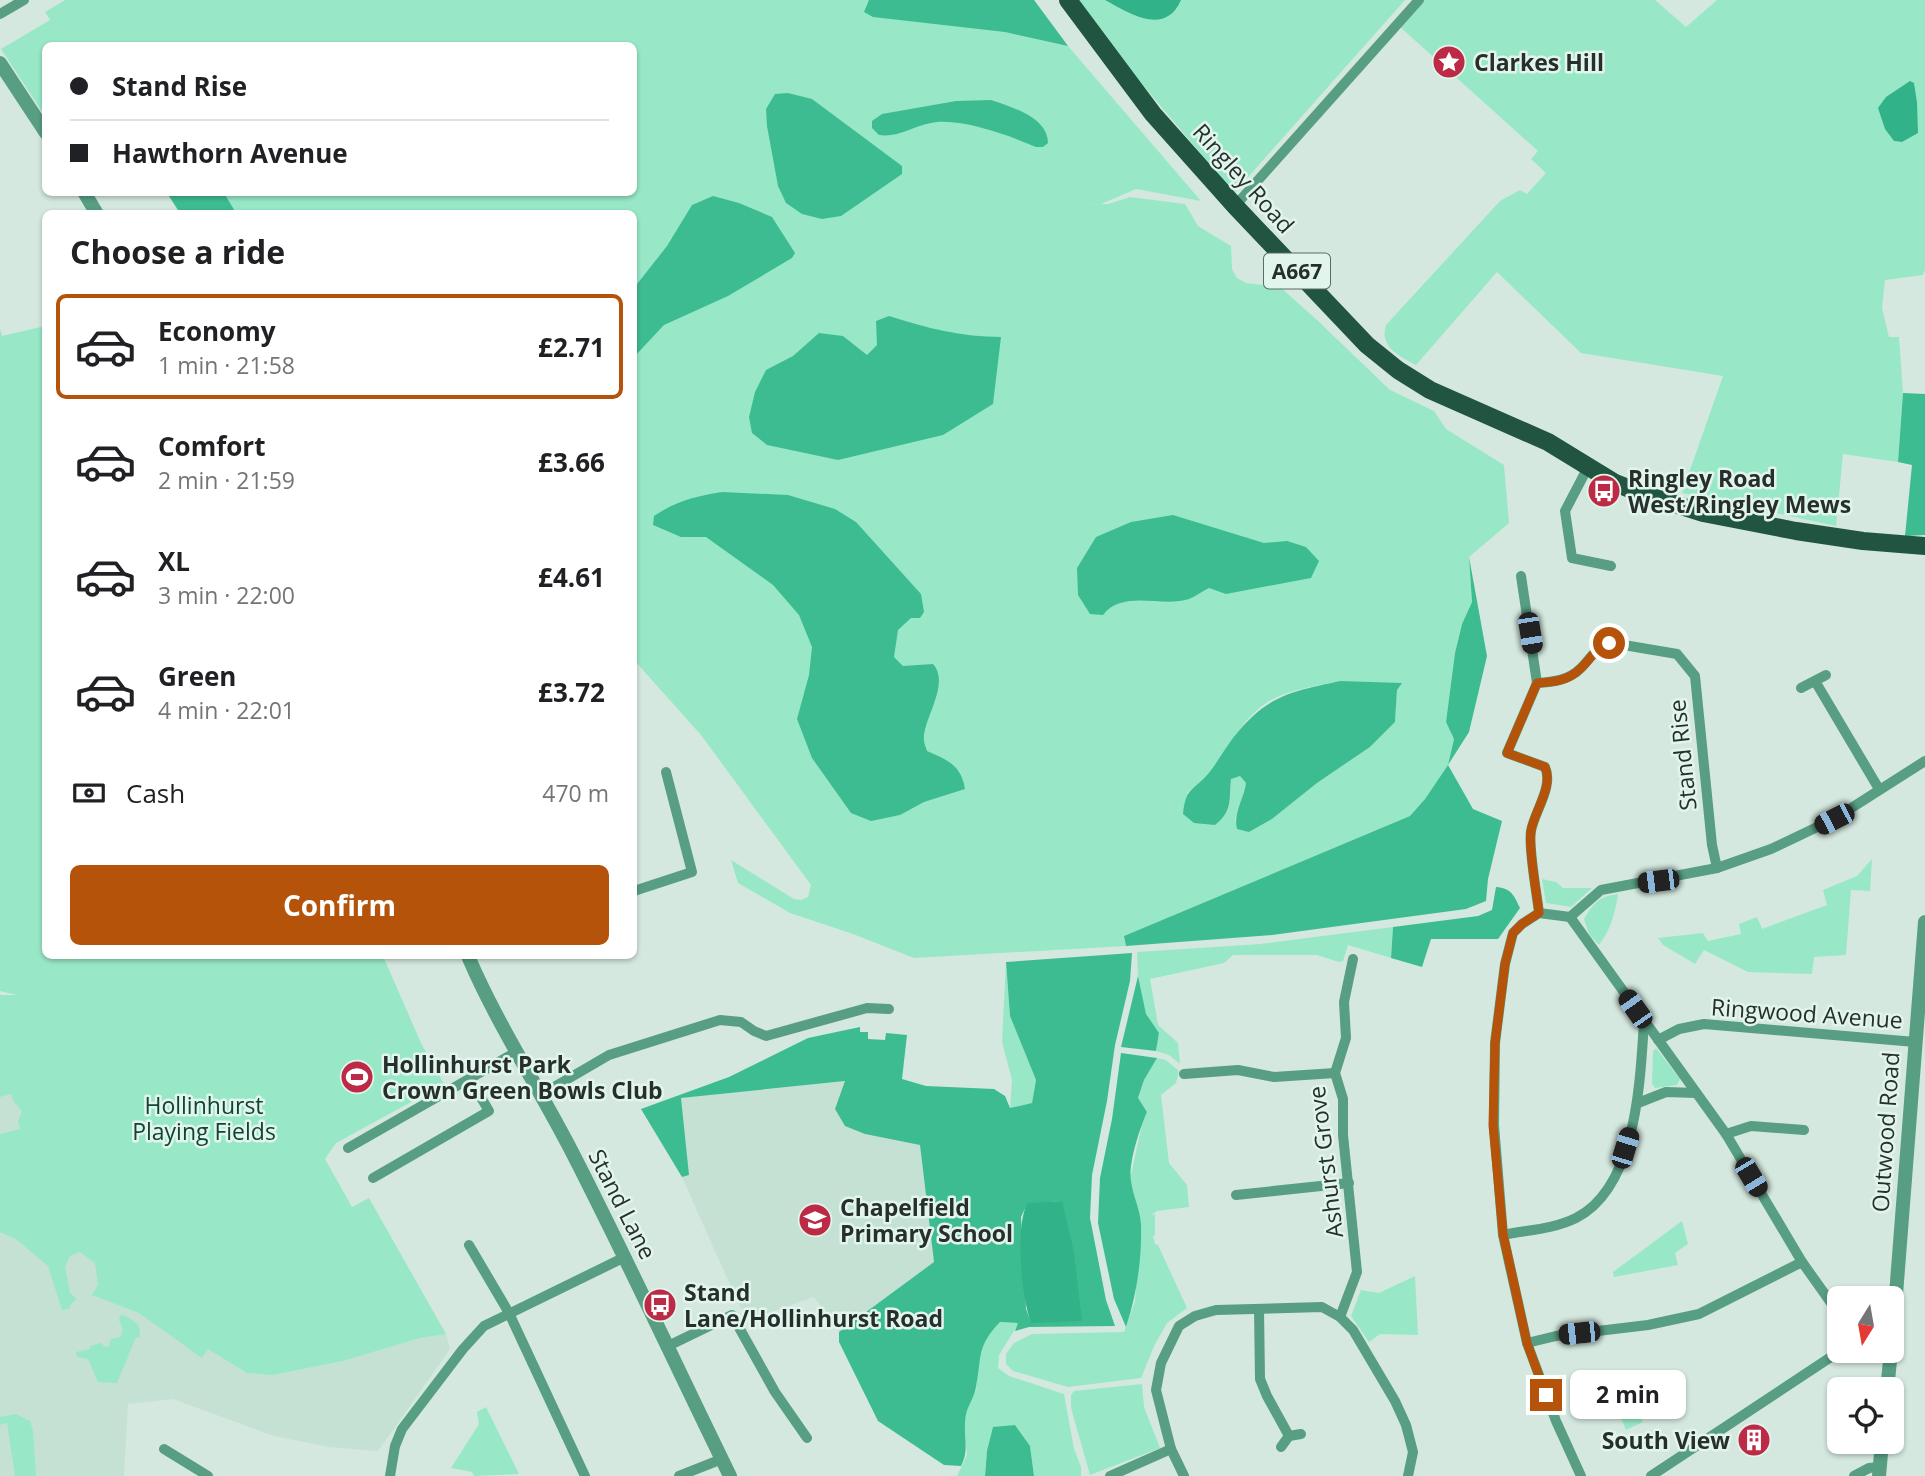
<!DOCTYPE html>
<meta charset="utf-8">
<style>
:root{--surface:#fff;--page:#f6f6f6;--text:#202124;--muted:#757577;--line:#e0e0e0;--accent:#b45309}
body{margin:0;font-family:"Open Sans",sans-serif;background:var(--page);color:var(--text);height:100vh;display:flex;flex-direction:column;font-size:26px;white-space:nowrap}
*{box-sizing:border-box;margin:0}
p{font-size:23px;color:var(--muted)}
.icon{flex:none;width:38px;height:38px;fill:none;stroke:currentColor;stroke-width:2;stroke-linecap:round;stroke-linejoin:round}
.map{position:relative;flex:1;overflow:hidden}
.details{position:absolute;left:42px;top:210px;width:595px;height:749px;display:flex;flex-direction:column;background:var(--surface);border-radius:10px;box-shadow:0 2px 5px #0004}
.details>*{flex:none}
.hud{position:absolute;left:42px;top:42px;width:595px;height:154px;border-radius:10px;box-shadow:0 2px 5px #0004;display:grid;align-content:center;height:154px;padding:0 28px;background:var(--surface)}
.needle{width:46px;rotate:191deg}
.controls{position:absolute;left:1827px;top:1286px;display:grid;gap:14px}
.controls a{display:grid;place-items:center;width:77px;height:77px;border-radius:10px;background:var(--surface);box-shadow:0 2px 5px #0004;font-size:35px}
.end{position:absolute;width:32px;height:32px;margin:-16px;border:9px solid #b45309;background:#fff;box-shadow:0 0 0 4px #fff}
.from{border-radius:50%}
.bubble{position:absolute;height:49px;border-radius:10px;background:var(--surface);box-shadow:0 2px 5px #0004;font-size:23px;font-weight:700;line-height:49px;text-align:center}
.car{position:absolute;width:21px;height:42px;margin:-21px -10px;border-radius:9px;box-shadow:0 0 5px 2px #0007;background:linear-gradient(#222 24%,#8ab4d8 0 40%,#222 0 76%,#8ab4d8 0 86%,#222 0)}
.hud b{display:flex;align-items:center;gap:24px;height:66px;font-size:26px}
.hud b+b{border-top:2px solid var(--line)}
.hud i{width:18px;height:18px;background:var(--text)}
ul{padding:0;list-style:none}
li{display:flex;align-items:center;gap:21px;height:105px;margin:0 14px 10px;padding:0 14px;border:4px solid transparent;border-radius:10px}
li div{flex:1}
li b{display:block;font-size:26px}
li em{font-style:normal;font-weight:700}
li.on{border-color:var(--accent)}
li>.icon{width:63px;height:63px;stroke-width:1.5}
h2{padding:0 28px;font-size:32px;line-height:84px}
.pay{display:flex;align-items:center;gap:18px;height:77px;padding:0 28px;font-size:26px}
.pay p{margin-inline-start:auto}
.primary-button{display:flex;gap:14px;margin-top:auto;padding:14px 28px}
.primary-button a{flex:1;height:80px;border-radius:10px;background:var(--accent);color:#fff;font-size:28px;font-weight:700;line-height:80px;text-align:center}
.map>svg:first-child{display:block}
.built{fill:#c4e1d4}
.green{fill:#98e8c7;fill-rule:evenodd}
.forest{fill:#3ebc91;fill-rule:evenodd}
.water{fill:#31b288}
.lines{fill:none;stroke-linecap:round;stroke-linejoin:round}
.minor{stroke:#579e82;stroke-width:10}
.tertiary{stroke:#579e82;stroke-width:14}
.primary{stroke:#215441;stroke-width:18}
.route{stroke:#b45309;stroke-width:9}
.labels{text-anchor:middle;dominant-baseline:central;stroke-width:5;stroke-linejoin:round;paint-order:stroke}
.shield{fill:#e1f5ec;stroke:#5f6a66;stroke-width:2}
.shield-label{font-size:21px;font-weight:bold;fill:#272f2c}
.poi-label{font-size:23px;font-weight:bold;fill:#272f2c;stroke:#e1f5ec;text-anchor:start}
.street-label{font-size:23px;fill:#272f2c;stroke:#e1f5ec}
.park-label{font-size:23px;fill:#104433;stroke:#e1f5ec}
</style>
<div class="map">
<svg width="1925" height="1476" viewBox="0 0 1925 1476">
<rect width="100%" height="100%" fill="#d4e8df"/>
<g class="built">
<polygon points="0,995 273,1375 343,1361 420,1338 446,1334 450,1349 378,1451 329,1447 274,1436 173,1399 128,1404 124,1476 0,1476"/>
<polygon points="846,1081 865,1134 920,1145 934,1262 839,1332 814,1297 754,1318 740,1307 682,1177 641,1109 681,1098"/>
</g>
<g class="green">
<path d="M65 0H1034L1068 46 1201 201 1136 189 1101 204 1068 205 1108 204 1130 197 1185 204 1198 226 1231 246 1232 269 1237 278 1246 283 1280 287 1317 320 1390 390 1434 411 1446 429 1504 465 1509 523 1469 557 1472 602 1462 624 1455 653 1446 722 1454 739 1448 765 1425 799 1410 816 1124 936 1126 946 914 958 853 934 790 913 738 883 731 860 794 899 801 900 808 897 811 885 701 735 634 660V214H180L167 193 634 192V46H46L45 116 1 49 50 20 45 12ZM1340 681 1397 690 1395 722 1370 747 1317 783 1272 819 1249 832 1235 820 1244 794 1246 783 1240 776 1231 778C1230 799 1232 811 1215 825L1187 793C1194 787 1202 781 1208 774 1229 751 1242 716 1271 700 1292 689 1317 686 1340 681Z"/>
<polygon points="1077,0 1405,0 1234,193 1094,27"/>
<path d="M1424 0H1655L1686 27 1717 0H1925V270L1923 275 1885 280 1882 308 1889 337H1899L1903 393 1898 462 1843 454 1836 526 1682 493 1723 376 1581 353 1497 272 1416 365C1399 356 1379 347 1386 325L1500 201 1520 190 1527 194 1546 173 1531 159 1538 151 1399 26ZM1910 82 1914 83 1917 102V133L1902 142 1894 141 1897 90Z"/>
<polygon points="45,326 46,956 383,956 421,1043 444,1084 336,1143 325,1159 352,1207 369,1198 446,1334 420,1338 343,1361 273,1375 247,1373 208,1349 202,1358 139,1313 92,1295 98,1285 95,1263 80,1252 70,1256 65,1267 70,1293 77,1299 71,1304 69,1309 62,1310 48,1266 16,1239 0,1232 0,1134 20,1129 18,1122 22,1111 14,1102 11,1094 0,1097 0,995 17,995 0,991 0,329 2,336"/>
<polygon points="1872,859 1870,891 1851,890 1846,955 1814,957 1812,974 1748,972 1704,950 1695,964 1663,945 1658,938 1703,933 1708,941 1741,934 1739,924 1757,917 1762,929 1827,905 1823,890 1857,876"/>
<polygon points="1542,879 1556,882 1563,888 1592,888 1571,907 1546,903"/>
<path d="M1618 894C1615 913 1611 929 1599 945L1589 934 1584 919C1593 903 1600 896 1618 894Z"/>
<polygon points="1393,927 1391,958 1348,945 1343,961 1339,962 1317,955 1233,955 1224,963 1150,979 1158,1025 1178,1043 1180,1064 1169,1055 1156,1051 1159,1033 1146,1015 1138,976 1137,952 1261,944"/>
<polygon points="1006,962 1010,1016 1036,1080 1032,1103 1010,1108 1012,1080 1002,1042"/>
<polygon points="1656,1048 1680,1079 1677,1085 1655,1088 1652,1084 1653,1051"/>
<polygon points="1157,1058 1166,1060 1179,1071 1176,1083 1161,1095 1169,1163 1187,1185 1189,1207 1157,1211 1150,1216 1155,1214 1155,1235 1153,1236 1155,1244 1158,1245 1187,1308 1167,1323 1154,1346 1141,1378 1068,1387 1013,1371 1006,1364 1006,1354 1014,1343 1032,1334 1124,1332 1135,1301 1141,1222 1130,1180 1142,1124 1147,1112 1138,1099 1144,1080"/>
<polygon points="1682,1221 1688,1244 1675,1253 1678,1265 1614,1277 1613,1272"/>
<polygon points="1415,1276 1418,1335 1380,1334 1369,1342 1351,1316 1361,1290 1379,1293"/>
<path d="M121 1314C131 1319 144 1324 139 1338L136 1337 117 1383 98 1382 88 1359 77 1357 76 1352 90 1349V1346L101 1343 105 1347 109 1346 111 1339 120 1337 123 1330 119 1320Z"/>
<polygon points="1000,1322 1019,1323 999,1355 998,1368 1009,1376 1064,1394 1074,1449 1081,1467 1081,1476 1034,1476 1030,1446 987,1451 985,1476 957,1476 967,1455 964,1424 967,1405 976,1390 979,1360 986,1337"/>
<polygon points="1626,1382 1632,1406 1643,1422 1626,1430 1619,1413 1609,1416 1604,1399 1613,1398 1611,1383"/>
<polygon points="1142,1384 1144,1407 1160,1448 1090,1475 1071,1408 1071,1395 1074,1391"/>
<polygon points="486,1407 519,1474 474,1476 472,1472 451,1468 479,1424 477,1412"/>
<polygon points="16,1414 30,1421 33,1431 36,1476 15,1476 7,1423 0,1425 0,1417"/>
</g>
<g class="forest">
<polygon points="869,0 1034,0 1068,46 1005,32 873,17 864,12"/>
<polygon points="788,93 812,99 902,166 902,174 841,216 822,219 802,214 786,203 778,186 767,126 766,109 775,94"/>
<path d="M991 100C1011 107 1048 117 1048 143L1043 147H1036C1011 136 959 117 931 123 914 126 897 138 879 135L872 128V121L882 114 956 101Z"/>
<polygon points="167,193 224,193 236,213 180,213"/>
<polygon points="713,196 739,203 772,217 795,253 792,258 728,296 664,325 634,357 634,288 667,246 692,205"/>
<path d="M889 316C926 328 962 337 1001 337L993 404 943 435 838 460 767 445 752 433 749 417 755 392 766 370 793 356 819 333 843 336 867 355 877 345 876 321Z"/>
<polygon points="1903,393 1925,394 1925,535 1905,536 1912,465 1898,462"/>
<path d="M722 492 788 495 835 509 856 522 921 594 924 612 920 618H911L898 630 894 657 903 666 933 664C951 684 922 720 924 740 924 744 926 747 927 751 948 760 961 765 965 789L924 802 900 815 871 821 851 813 812 758 797 719 809 675 812 647 799 615 773 585 706 537H681L653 525 654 516C676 501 697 496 722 492Z"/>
<path d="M1173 515 1264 543 1287 541 1306 547 1319 561 1311 578 1226 594 1209 588C1203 591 1196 596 1189 599 1162 608 1123 589 1103 615L1090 614 1078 595 1077 568 1096 537 1131 522Z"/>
<polygon points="1469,557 1487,656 1469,732 1448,765 1473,809 1502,821 1488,879 1486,901 1466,909 1272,935 1126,946 1124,936 1410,816 1425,799 1448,765 1454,739 1446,722 1455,653 1462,624 1472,602"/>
<path d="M1340 681 1402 683 1397 690 1395 722 1370 747 1317 783 1272 819 1249 832 1237 829C1233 813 1244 799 1246 783L1240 776 1231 779C1229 799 1233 811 1215 825L1194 823 1183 814C1186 787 1192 792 1208 774 1217 763 1224 750 1233 738 1266 696 1289 692 1340 681Z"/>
<path d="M1496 887C1511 888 1514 895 1520 908L1498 939H1431L1422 967 1391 958 1393 927 1478 916 1492 910Z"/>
<path d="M1132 953 1130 981 1115 1045 1107 1101 1092 1175 1090 1218 1106 1300 1115 1326 1029 1327 1015 1331 1018 1323 1000 1322C976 1347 982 1357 976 1387 974 1400 965 1407 965 1423 964 1440 969 1451 961 1466L944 1465 878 1421 839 1342V1332L934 1262 920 1145 865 1134 845 1126 835 1109 845 1081 681 1098 689 1175 682 1177 641 1109 729 1077 808 1038 860 1027V1032H868V1039L885 1040 886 1033 907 1035 902 1079 926 1086 994 1089 1005 1096 1010 1108 1032 1103 1036 1080 1010 1016 1006 962ZM1062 1201 1051 1321 1031 1322 1026 1309 1021 1217 1027 1204Z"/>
<polygon points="1138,976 1146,1014 1159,1033 1156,1051 1121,1047"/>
<path d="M1121 1053 1157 1058 1144 1080 1138 1098 1147 1112C1140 1128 1128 1163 1131 1181 1133 1196 1140 1209 1141 1224 1142 1258 1137 1294 1126 1327L1114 1299 1098 1223 1100 1178 1112 1119Z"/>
<polygon points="1015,1425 1030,1446 1034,1476 985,1476 987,1451 993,1427"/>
</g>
<g class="water">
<path d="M1105 0H1181C1165 37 1129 13 1105 0Z"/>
<polygon points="1910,81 1914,83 1917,102 1918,133 1902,142 1894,141 1885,129 1878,108 1886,97"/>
<path d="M1062 1201 1074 1252 1082 1321 1031 1323C1021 1295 1015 1230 1027 1203Z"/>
</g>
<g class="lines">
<g class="minor">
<polyline points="0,14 24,0"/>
<polyline points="1235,206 1419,0"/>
<polyline points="1588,467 1565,511 1572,558 1611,566"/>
<path d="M1521 576 1537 683C1554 682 1569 680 1581 668 1592 657 1596 646 1612 643L1677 654 1695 676 1712 845 1717 868"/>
<polyline points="1815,681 1879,789"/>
<path d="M1537 683 1507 753 1545 767C1554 787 1534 812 1531 831 1528 847 1537 894 1539 913"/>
<polyline points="1801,688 1826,675"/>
<polyline points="634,891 692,872 666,772"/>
<polyline points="1570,917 1539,913 1522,924 1513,933 1505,964 1495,1043 1494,1125 1503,1235 1527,1343 1556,1421 1581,1476"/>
<polyline points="1570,917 1726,1134 1802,1262 1839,1314"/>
<polyline points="1570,917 1601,890 1717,868 1771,849 1834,819 1925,761"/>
<polyline points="1658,1040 1679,1029 1704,1024 1915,1042"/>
<polyline points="1184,1074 1238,1070 1274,1077 1335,1073"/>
<polyline points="542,1094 609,1055 720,1020 741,1022 754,1031 766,1036 867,1008 889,1009"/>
<polyline points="1638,1103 1666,1092 1696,1093"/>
<polyline points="1726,1134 1751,1126 1804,1130"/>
<polyline points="348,1148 516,1052"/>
<polyline points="373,1178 489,1111 470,1079"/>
<polyline points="1236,1195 1349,1183"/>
<path d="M1503 1235C1527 1230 1554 1229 1576 1218 1637 1187 1640 1081 1644 1022"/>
<polyline points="469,1245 509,1313 585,1476"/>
<polyline points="1259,1309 1260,1379 1267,1396 1289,1436"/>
<polyline points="1340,1317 1357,1272 1343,1135 1343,1099 1335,1073 1346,1038 1344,1002 1353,959"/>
<polyline points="1527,1343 1556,1336 1648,1325 1699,1314 1802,1262"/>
<polyline points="666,1347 732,1315 775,1392 807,1438"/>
<polyline points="1281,1447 1289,1436 1301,1434"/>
<polyline points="164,1449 208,1476"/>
<polyline points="390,1476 395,1446 402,1429 463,1349 484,1326 625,1257"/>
<polyline points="679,1476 722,1459"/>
<polyline points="1110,1476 1171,1449"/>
<polyline points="1184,1476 1171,1449 1156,1390 1161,1363 1179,1326 1195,1316 1216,1310 1322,1307 1340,1317 1353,1330 1395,1401 1406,1425 1413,1452 1408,1476"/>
<polyline points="1651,1476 1840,1351"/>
<polyline points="1854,1476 1869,1468 1880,1467"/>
</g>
<g class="tertiary">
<polyline points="0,63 46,133"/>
<polyline points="84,192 97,214"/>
<path d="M468 956C497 1024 538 1086 572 1152 627 1259 677 1368 730 1476"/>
<polyline points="1892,1346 1925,922"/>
<polyline points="1887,1390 1891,1351"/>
<polyline points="1879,1476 1882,1442"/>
</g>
<polyline class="primary" points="1068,0 1153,114 1235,206 1367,345 1398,370 1430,390 1548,442 1615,483 1643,494 1703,513 1796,531 1863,541 1925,546"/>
</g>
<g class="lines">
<path class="route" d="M1546 1395 1527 1343 1503 1234 1493 1125 1495 1043 1505 964 1513 933 1522 924 1539 913C1537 894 1528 848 1531 831 1534 812 1554 786 1545 767L1507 753 1537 683C1553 682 1568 681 1580 669 1591 659 1594 649 1609 643"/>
</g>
<defs>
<symbol id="sight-disc" viewBox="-11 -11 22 22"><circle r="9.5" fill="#bc2a45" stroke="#e1f5ec"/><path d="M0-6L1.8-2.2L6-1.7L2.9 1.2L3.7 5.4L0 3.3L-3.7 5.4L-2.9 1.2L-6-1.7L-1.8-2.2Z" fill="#fff"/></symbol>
<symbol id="bus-disc" viewBox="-11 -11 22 22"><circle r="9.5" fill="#bc2a45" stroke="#e1f5ec"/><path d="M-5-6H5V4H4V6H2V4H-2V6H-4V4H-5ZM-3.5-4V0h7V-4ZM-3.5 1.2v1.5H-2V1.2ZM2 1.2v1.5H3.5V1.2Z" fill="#fff"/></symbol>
<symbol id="stadium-disc" viewBox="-11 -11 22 22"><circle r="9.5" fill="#bc2a45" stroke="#e1f5ec"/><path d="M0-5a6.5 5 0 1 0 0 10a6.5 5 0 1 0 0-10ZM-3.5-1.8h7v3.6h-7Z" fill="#fff"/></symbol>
<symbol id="school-disc" viewBox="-11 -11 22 22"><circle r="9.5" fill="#bc2a45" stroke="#e1f5ec"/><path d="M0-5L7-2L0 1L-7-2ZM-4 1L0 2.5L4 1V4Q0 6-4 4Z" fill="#fff"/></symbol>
<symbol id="building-disc" viewBox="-11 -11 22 22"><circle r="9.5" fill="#bc2a45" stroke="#e1f5ec"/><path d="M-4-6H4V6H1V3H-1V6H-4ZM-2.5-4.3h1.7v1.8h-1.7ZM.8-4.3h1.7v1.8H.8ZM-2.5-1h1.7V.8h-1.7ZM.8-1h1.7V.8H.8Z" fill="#fff"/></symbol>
</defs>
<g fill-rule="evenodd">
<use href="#sight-disc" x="1430" y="43" width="38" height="38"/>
<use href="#bus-disc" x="1585" y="472" width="38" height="38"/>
<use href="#stadium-disc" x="338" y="1058" width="38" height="38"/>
<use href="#school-disc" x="796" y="1201" width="38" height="38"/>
<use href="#bus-disc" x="641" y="1286" width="38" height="38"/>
<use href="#building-disc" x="1735" y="1421" width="38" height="38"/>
</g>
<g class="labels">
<rect class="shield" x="1264" y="253.5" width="66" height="35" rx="5"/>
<g class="shield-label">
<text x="1297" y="271">A667</text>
</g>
<g class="poi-label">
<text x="1474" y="62">Clarkes Hill</text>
<text x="1628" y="478">Ringley Road<tspan x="1628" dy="26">West/Ringley Mews</tspan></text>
<text x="382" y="1064">Hollinhurst Park<tspan x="382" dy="26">Crown Green Bowls Club</tspan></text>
<text x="840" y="1207">Chapelfield<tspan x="840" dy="26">Primary School</tspan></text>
<text x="684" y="1292">Stand<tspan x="684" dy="26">Lane/Hollinhurst Road</tspan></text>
<text x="1730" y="1440" text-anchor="end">South View</text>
</g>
<g class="street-label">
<text transform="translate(1244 178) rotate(48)">Ringley Road</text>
<text transform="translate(1682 755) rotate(-96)">Stand Rise</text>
<text transform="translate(1807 1013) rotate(4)">Ringwood Avenue</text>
<text transform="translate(1885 1132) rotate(-86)">Outwood Road</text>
<text transform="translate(1325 1162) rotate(-97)">Ashurst Grove</text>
<text transform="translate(623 1204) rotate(63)">Stand Lane</text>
</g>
<g class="park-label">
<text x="204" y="1105">Hollinhurst<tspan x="204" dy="26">Playing Fields</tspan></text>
</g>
</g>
</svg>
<div class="controls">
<a><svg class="needle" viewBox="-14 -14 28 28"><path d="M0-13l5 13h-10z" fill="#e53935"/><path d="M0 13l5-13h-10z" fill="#757577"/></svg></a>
<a><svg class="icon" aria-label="locate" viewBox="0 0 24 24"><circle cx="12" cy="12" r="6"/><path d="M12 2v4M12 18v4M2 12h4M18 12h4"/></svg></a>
</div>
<i class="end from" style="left:1609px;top:643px"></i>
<i class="end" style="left:1546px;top:1395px"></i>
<div class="bubble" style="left:1570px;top:1370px;width:116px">2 min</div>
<i class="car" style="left:1530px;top:633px;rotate:171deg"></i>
<i class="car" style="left:1834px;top:819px;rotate:243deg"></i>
<i class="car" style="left:1658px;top:881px;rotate:263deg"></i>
<i class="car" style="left:1635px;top:1009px;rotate:325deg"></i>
<i class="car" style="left:1625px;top:1148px;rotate:17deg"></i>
<i class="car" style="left:1751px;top:1177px;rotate:149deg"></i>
<i class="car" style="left:1579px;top:1333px;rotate:264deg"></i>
<div class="hud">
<b><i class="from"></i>Stand Rise</b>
<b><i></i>Hawthorn Avenue</b>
</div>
<section class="details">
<h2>Choose a ride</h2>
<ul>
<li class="on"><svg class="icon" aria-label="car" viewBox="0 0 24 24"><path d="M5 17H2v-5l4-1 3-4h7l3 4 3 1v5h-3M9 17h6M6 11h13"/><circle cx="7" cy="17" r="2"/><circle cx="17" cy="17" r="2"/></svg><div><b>Economy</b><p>1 min · 21:58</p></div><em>£2.71</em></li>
<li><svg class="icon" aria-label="car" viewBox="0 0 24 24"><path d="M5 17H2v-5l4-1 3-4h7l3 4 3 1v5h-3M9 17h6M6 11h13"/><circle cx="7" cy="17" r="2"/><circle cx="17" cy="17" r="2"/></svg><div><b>Comfort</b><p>2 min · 21:59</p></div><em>£3.66</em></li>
<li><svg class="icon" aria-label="car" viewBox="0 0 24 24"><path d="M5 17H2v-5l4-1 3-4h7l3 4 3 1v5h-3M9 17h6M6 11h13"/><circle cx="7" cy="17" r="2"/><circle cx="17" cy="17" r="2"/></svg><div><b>XL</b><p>3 min · 22:00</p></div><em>£4.61</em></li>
<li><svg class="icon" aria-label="car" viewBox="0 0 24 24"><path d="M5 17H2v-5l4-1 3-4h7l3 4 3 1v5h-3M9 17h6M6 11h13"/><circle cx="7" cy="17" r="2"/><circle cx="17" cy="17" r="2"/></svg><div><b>Green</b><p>4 min · 22:01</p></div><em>£3.72</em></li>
</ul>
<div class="pay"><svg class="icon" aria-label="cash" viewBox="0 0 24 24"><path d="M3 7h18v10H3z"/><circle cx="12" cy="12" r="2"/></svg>Cash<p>470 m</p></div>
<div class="primary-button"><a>Confirm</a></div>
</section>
</div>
